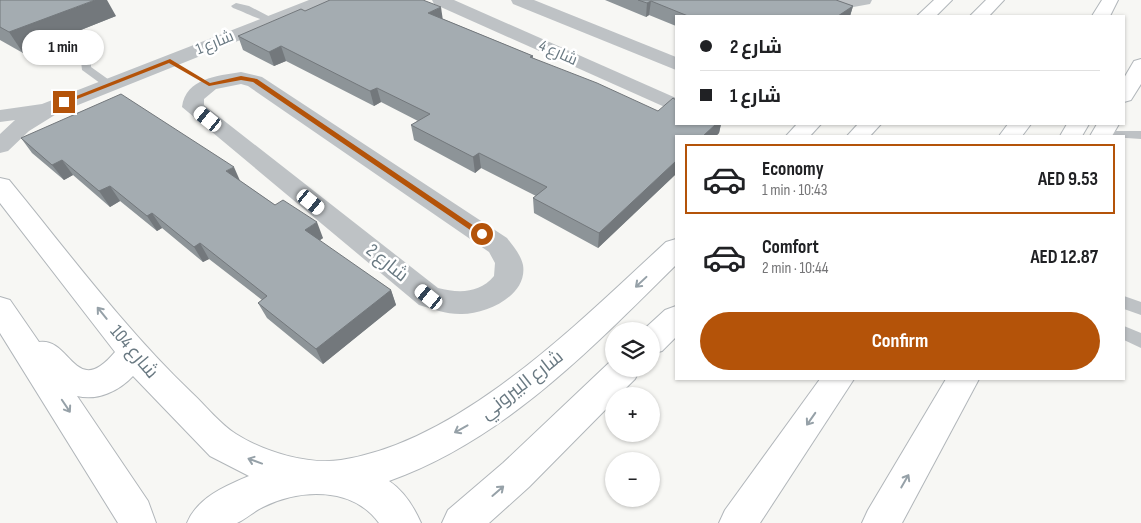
<!DOCTYPE html>
<meta charset="utf-8">
<style>
:root{--surface:#fff;--page:#f2f2f2;--text:#202124;--muted:#757577;--line:#e0e0e0;--accent:#b45309}
body{margin:0;font-family:"Sofia Sans Condensed",Cairo,sans-serif;background:var(--page);color:var(--text);height:100vh;display:flex;flex-direction:column;font-size:19px;white-space:nowrap}
*{box-sizing:border-box;margin:0}
p{font-size:16px;color:var(--muted)}
.icon{flex:none;width:28px;height:28px;fill:none;stroke:currentColor;stroke-width:2;stroke-linecap:round;stroke-linejoin:round}
.map{position:relative;flex:1;overflow:hidden}
.details{position:absolute;left:675px;top:135px;width:450px;height:245px;display:flex;flex-direction:column;background:var(--surface);border-radius:0px;box-shadow:0 1px 4px #0004}
.details>*{flex:none}
.banner{position:absolute;left:675px;top:15px;width:450px;height:110px;border-radius:0px;box-shadow:0 1px 4px #0004;display:grid;align-content:center;height:110px;padding:0 25px;background:var(--surface)}
.controls{position:absolute;left:605px;top:322px;display:grid;gap:10px}
.controls a{display:grid;place-items:center;width:55px;height:55px;border-radius:50%;background:var(--surface);box-shadow:0 1px 4px #0004;font-size:25px}
.end{position:absolute;width:22px;height:22px;margin:-11px;border:6px solid #b45309;background:#fff;box-shadow:0 0 0 2px #fff}
.from{border-radius:50%}
.bubble{position:absolute;height:35px;border-radius:18px;background:var(--surface);box-shadow:0 1px 4px #0004;font-size:16px;font-weight:700;line-height:35px;text-align:center}
.car{position:absolute;width:15px;height:30px;margin:-15px -8px;border-radius:6px;box-shadow:0 0 4px 1px #0007;background:linear-gradient(#fff 24%,#345 0 40%,#fff 0 76%,#345 0 86%,#fff 0)}
.banner b{display:flex;align-items:center;gap:18px;height:48px;font-size:19px}
.banner b+b{border-top:1px solid var(--line)}
.banner i{width:12px;height:12px;background:var(--text)}
ul{padding:9px 0 0;list-style:none}
li{display:flex;align-items:center;gap:15px;height:70px;margin:0 10px 8px;padding:0 15px;border:2px solid transparent;border-radius:0px}
li div{flex:1}
li b{display:block;font-size:19px}
li em{font-style:normal;font-weight:700}
li.selected{border-color:var(--accent)}
li>.icon{width:45px;height:45px;stroke-width:1.5}
.cta{display:flex;gap:10px;margin-top:auto;padding:10px 25px}
.cta a{flex:1;height:58px;border-radius:30px;background:var(--accent);color:#fff;font-size:20px;font-weight:700;line-height:58px;text-align:center}
.map>svg:first-child{display:block}
.lines{fill:none;stroke-linecap:round;stroke-linejoin:round}
.secondary-casing{stroke:#b1b6ba;stroke-width:2}
.lane{fill:#bec2c5;fill-rule:evenodd}
.street{fill:#bec2c5;fill-rule:evenodd}
.secondary{fill:#fff;fill-rule:evenodd}
.wall{fill:#8d9498}
.shaded-wall{fill:#73787c}
.building{fill:#a4acb1;stroke:#73787c}
.oneway{stroke:#96a1a8}
.route{fill:#b45309}
.labels{text-anchor:middle;dominant-baseline:central;stroke-width:5;stroke-linejoin:round;paint-order:stroke}
.far-street-label{font-size:16px;fill:#697982;stroke:#fff}
.street-label{font-size:19px;fill:#697982;stroke:#fff}
</style>
<div class="map">
<svg width="1141" height="523" viewBox="0 0 1141 523">
<rect width="100%" height="100%" fill="#f7f7f4"/>
<g class="lines">
<defs>
<g id="secondary">
<polygon points="934,0 952,0 936,16 917,16"/>
<polygon points="986,0 1004,0 989,16 970,16"/>
<polygon points="1102,0 1118,0 1110,16 1092,16"/>
<polygon points="1141,59 1141,84 1131,100 1124,102 1124,78 1134,61"/>
<polygon points="797,124 821,124 810,136 786,136"/>
<polygon points="858,124 881,124 870,136 847,136"/>
<polygon points="1008,124 1031,124 1022,136 999,136"/>
<polygon points="1067,124 1089,124 1082,136 1060,136"/>
<polygon points="1097,124 1119,124 1112,136 1090,136"/>
<path d="M0 178 9 180C68 252 125 329 192 393 206 406 220 424 236 434 264 452 308 465 341 460 461 442 580 321 666 242L676 239V265C591 349 504 440 389 481 404 491 414 507 421 523H379C353 487 301 488 263 507 254 511 246 519 237 523 228 523 198 523 187 523 197 498 225 486 249 476L210 456 133 376C119 391 98 401 77 396L148 501 156 523H118L0 333V297L10 300 39 342C71 337 75 400 115 352L0 203Z"/>
<polygon points="676,306 676,337 662,351 651,354 651,331 642,331 665,310"/>
<polygon points="613,359 614,369 640,369 635,379 618,396 614,396 614,401 529,487 489,523 442,523 448,510 503,463"/>
<polygon points="820,379 854,379 760,523 719,523 725,510"/>
<polygon points="946,379 979,379 902,523 862,523 868,510"/>
</g>
</defs>
<use href="#secondary" class="secondary-casing"/>
<g class="lane">
<path d="M236 3 249 6 276 20C269 26 243 11 233 8L231 6Z"/>
<polygon points="86,58 91,61 91,67 112,82 112,86 104,86 82,70 81,61"/>
<polygon points="1102,131 1141,131 1141,139 1097,136 1098,132"/>
<polygon points="1124,296 1141,302 1141,315 1124,309"/>
<polygon points="1124,326 1141,333 1141,348 1124,340"/>
</g>
<g class="street">
<polygon points="309,0 332,0 330,4 58,113 29,131 8,151 0,153 0,134 15,120 0,122 0,110 42,104"/>
<polygon points="432,0 454,0 676,98 676,112 434,4"/>
<polygon points="511,0 534,0 676,57 676,70 513,4"/>
<polygon points="822,0 872,0 870,4 848,8 824,4"/>
<path d="M241 72 262 77 507 238C513 246 521 255 523 265 528 296 485 315 460 314 446 314 432 309 419 305L182 107C186 78 217 76 241 72ZM241 84 248 86 489 252 495 263 494 276C479 294 458 293 438 288L204 105V99L216 89Z"/>
</g>
<use href="#secondary" class="secondary"/>
</g>
<g class="wall">
<polygon points="0,0 116,16 23,53 0,40"/>
<polygon points="605,0 836,0 853,6 850,16 676,16 676,26 649,15 646,17"/>
<polygon points="305,11 443,19 533,56 533,58 676,124 721,124 719,133 716,136 676,136 676,174 598,248 534,213 533,198 536,196 481,168 475,173 414,140 411,125 418,121 381,102 374,106 286,61 274,66 243,50 238,36"/>
<polygon points="21,138 240,181 323,238 319,241 391,290 396,305 323,364 267,318 258,303 262,300 209,259 203,262 162,228 157,231 120,201 110,207 73,175 64,180 32,153"/>
</g>
<g class="shaded-wall">
<polygon points="95,0 107,0 116,16 23,53 9,32"/>
<polygon points="651,1 649,15 646,17 647,3"/>
<polygon points="853,6 850,16 838,16"/>
<polygon points="441,7 443,21 428,13"/>
<polygon points="281,46 286,61 274,66 269,52"/>
<polygon points="377,88 381,102 374,106 370,91"/>
<polygon points="716,124 721,124 719,133 716,136 703,136"/>
<polygon points="479,153 481,168 475,173 473,157"/>
<polygon points="62,160 73,175 64,180 52,165"/>
<polygon points="676,161 676,174 598,248 599,233"/>
<polygon points="234,167 241,183 226,171"/>
<polygon points="110,186 120,201 110,207 99,191"/>
<polygon points="152,213 162,228 157,231 147,216"/>
<polygon points="317,222 323,238 311,246 305,230"/>
<polygon points="200,243 209,259 203,262 194,247"/>
<polygon points="391,290 396,305 323,364 316,349"/>
</g>
<g class="building">
<polygon points="0,0 95,0 9,32 0,27"/>
<polygon points="330,0 423,0 441,7 428,13 533,56 530,57 597,83 658,111 673,98 676,100 676,124 716,124 703,136 676,136 676,161 599,233 533,198 547,187 479,153 473,157 411,125 430,114 377,88 370,91 281,46 269,52 238,36 301,9 305,11"/>
<polygon points="638,0 836,0 853,6 838,16 688,16 651,1 647,3"/>
<polygon points="121,94 234,167 226,171 275,205 283,200 317,222 305,230 391,290 316,349 258,303 267,296 200,243 194,247 152,213 147,216 110,186 99,191 62,160 52,165 21,138"/>
</g>
<defs><path id="oneway-shaft" d="M-6 0H5M1.5-3L5.5 0L1.5 3" fill="none" stroke-width="1.6" stroke-linecap="round" stroke-linejoin="round" transform="scale(1.25)"/></defs>
<g class="oneway">
<use href="#oneway-shaft" transform="translate(641 282) rotate(137)"/>
<use href="#oneway-shaft" transform="translate(102 313) rotate(-129)"/>
<use href="#oneway-shaft" transform="translate(66 406) rotate(56)"/>
<use href="#oneway-shaft" transform="translate(811 419) rotate(125)"/>
<use href="#oneway-shaft" transform="translate(461 429) rotate(151)"/>
<use href="#oneway-shaft" transform="translate(255 461) rotate(-160)"/>
<use href="#oneway-shaft" transform="translate(905 481) rotate(-60)"/>
<use href="#oneway-shaft" transform="translate(498 491) rotate(-41)"/>
</g>
<polygon class="route" points="170,59 210,83 241,76 257,79 486,234 479,236 253,82 241,80 209,86 169,63 67,103 61,102"/>
<g class="labels">
<g class="far-street-label">
<text transform="translate(215 43) rotate(-22)">شارع 1</text>
<text transform="translate(558 53) rotate(24)">شارع 4</text>
</g>
<g class="street-label">
<text transform="translate(387 263) rotate(39)">شارع 2</text>
<text transform="translate(134 352) rotate(50)">شارع 104</text>
<text transform="translate(522 385) rotate(-38)">شارع البيروني</text>
</g>
</g>
</svg>
<div class="controls">
<a><svg class="icon" aria-label="layers" viewBox="0 0 24 24"><path d="M12 4l9 5-9 5-9-5zM3 14l9 5 9-5"/></svg></a>
<a>+</a>
<a>−</a>
</div>
<i class="end from" style="left:482px;top:234px"></i>
<i class="end" style="left:64px;top:102px"></i>
<div class="bubble" style="left:22px;top:30px;width:82px">1 min</div>
<i class="car" style="left:208px;top:119px;rotate:309deg"></i>
<i class="car" style="left:311px;top:202px;rotate:129deg"></i>
<i class="car" style="left:429px;top:297px;rotate:309deg"></i>
<div class="banner">
<b><i class="from"></i>شارع 2</b>
<b><i></i>شارع 1</b>
</div>
<section class="details">
<ul>
<li class="selected"><svg class="icon" aria-label="car" viewBox="0 0 24 24"><path d="M5 17H2v-5l4-1 3-4h7l3 4 3 1v5h-3M9 17h6M6 11h13"/><circle cx="7" cy="17" r="2"/><circle cx="17" cy="17" r="2"/></svg><div><b>Economy</b><p>1 min · 10:43</p></div><em>AED 9.53</em></li>
<li><svg class="icon" aria-label="car" viewBox="0 0 24 24"><path d="M5 17H2v-5l4-1 3-4h7l3 4 3 1v5h-3M9 17h6M6 11h13"/><circle cx="7" cy="17" r="2"/><circle cx="17" cy="17" r="2"/></svg><div><b>Comfort</b><p>2 min · 10:44</p></div><em>AED 12.87</em></li>
</ul>
<div class="cta"><a>Confirm</a></div>
</section>
</div>
